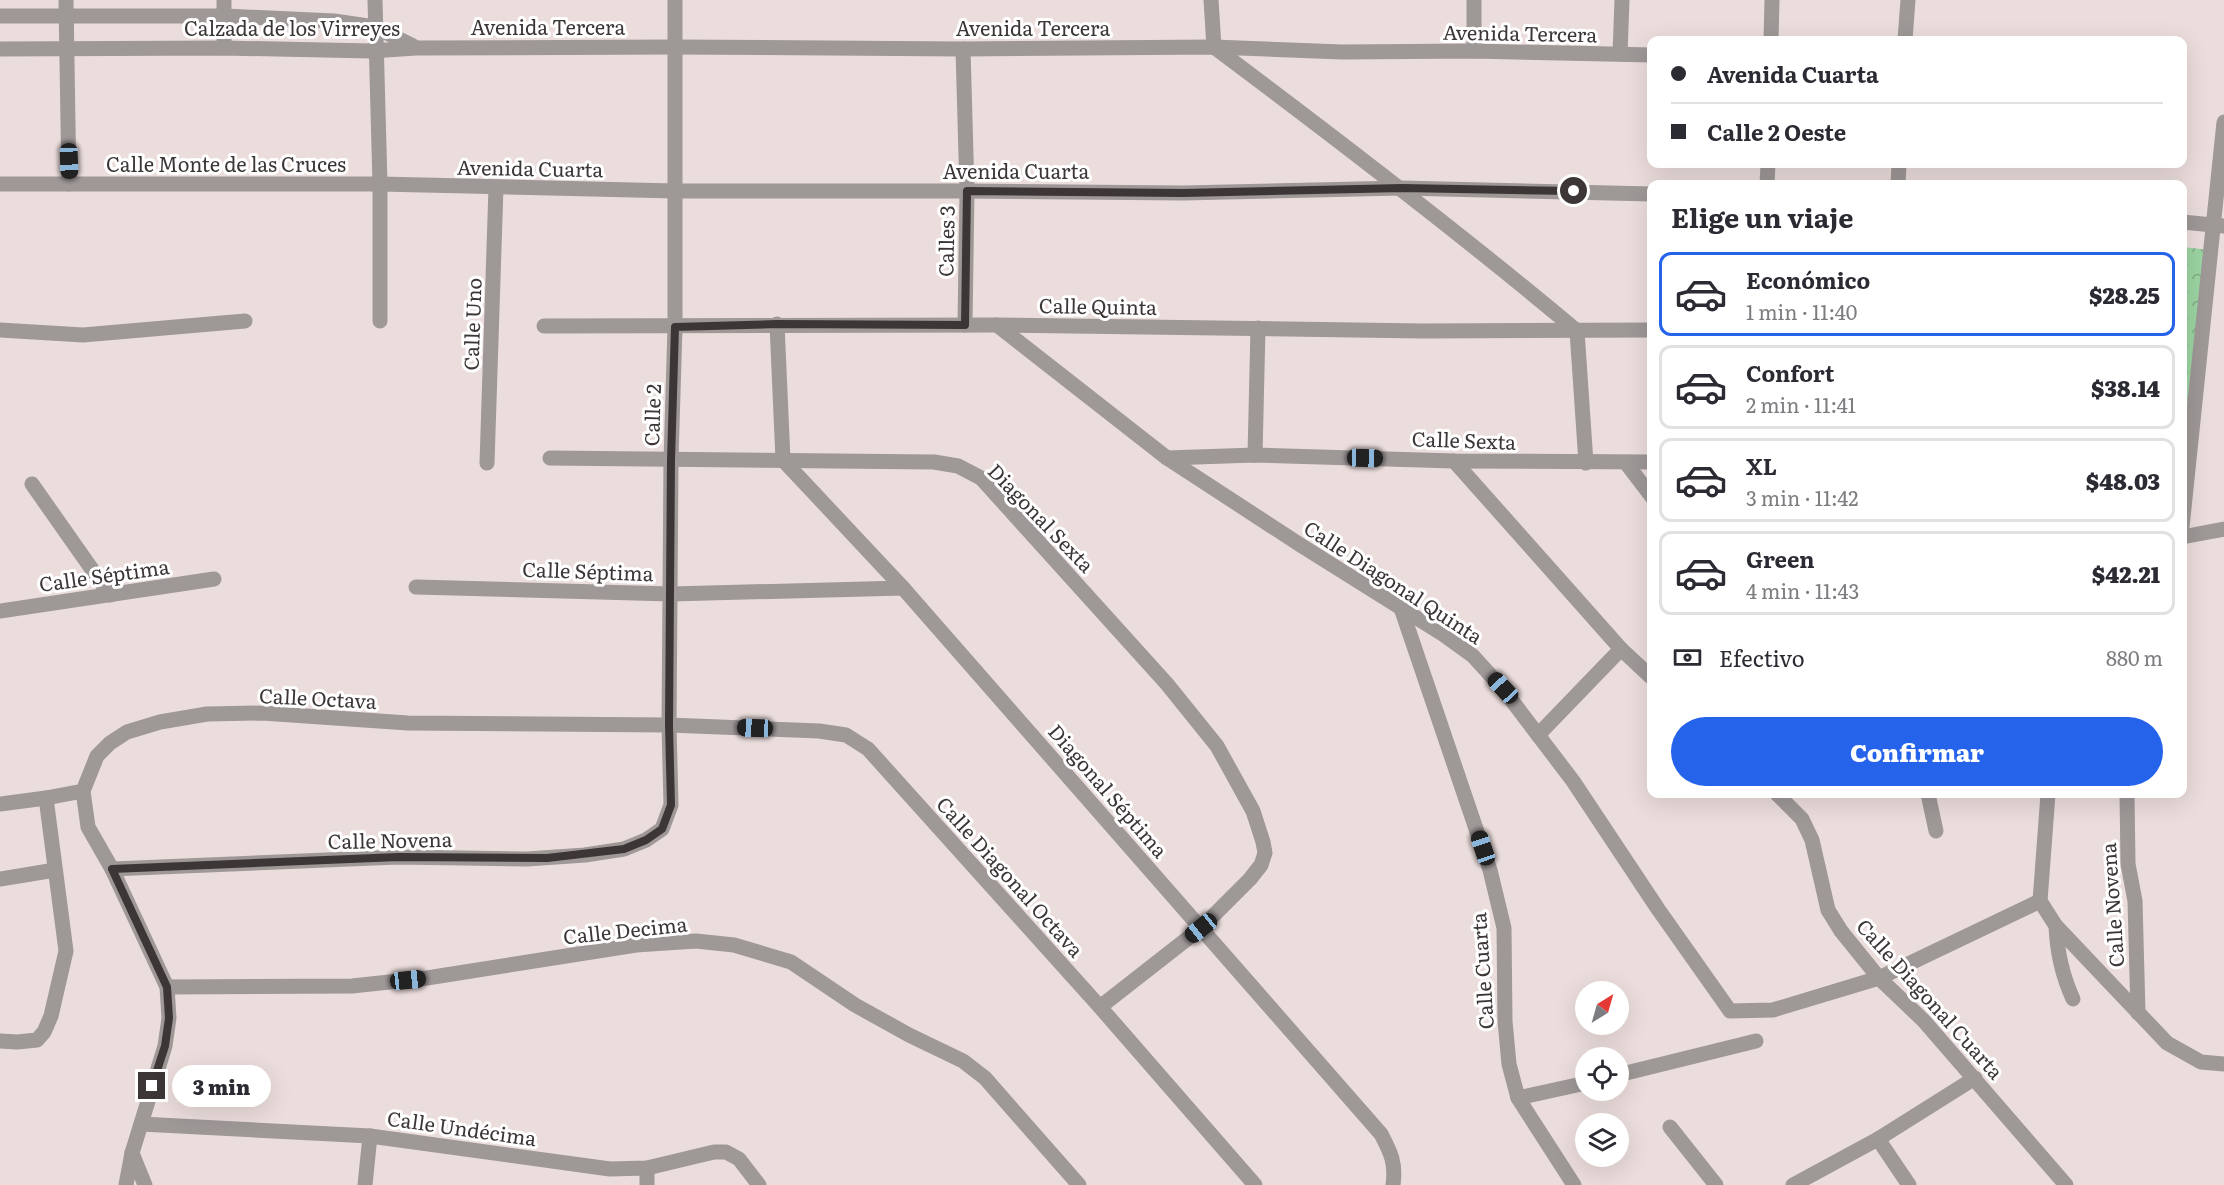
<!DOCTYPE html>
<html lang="es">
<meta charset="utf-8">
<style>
:root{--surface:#fff;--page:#f2f2f3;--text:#2b2b33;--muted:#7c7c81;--line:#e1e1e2;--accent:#2563eb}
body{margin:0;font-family:Literata,serif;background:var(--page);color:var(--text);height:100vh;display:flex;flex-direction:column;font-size:22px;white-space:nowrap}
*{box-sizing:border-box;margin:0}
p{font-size:20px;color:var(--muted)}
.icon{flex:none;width:33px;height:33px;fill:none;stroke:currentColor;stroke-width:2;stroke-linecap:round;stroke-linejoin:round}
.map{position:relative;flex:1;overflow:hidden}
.side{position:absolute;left:1647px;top:180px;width:540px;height:618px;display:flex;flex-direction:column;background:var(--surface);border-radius:12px;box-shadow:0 6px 24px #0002}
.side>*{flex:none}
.top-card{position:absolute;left:1647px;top:36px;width:540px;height:132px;border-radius:12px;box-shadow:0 6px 24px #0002;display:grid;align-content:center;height:132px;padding:0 24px;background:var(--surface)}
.needle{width:39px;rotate:37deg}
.tools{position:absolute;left:1575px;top:981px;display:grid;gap:12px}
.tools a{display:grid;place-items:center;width:54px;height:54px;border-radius:50%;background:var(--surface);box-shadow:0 6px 24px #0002;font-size:30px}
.end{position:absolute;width:27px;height:27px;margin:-14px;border:8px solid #3c3636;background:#fff;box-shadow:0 0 0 3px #fff}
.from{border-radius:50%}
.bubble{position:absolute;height:42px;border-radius:21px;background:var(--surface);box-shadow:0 6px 24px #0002;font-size:20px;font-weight:800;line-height:42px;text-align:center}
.car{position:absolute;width:18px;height:36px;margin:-18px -9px;border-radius:8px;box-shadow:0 0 4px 2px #0007;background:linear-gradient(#222 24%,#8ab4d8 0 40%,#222 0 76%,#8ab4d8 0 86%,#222 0)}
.top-card b{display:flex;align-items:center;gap:21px;height:57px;font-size:22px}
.top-card b+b{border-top:2px solid var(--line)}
.top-card i{width:15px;height:15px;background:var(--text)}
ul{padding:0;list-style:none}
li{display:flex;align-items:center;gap:18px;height:84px;margin:0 12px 9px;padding:0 12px;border:3px solid var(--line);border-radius:12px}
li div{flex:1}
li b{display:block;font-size:22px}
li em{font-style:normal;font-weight:800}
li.current{border-color:var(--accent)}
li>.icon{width:54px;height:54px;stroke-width:1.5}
h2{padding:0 24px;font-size:27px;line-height:72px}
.pay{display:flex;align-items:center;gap:15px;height:66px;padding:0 24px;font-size:22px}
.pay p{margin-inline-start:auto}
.primary-button{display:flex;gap:12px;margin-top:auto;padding:12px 24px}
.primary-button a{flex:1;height:69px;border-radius:36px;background:var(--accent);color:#fff;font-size:24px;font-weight:800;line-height:69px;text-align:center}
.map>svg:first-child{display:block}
.park{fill:url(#park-crowns)}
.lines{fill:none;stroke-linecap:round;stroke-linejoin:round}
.street{stroke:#9e9897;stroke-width:15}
.route{stroke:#3c3636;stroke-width:8}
.labels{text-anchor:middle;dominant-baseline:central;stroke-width:6;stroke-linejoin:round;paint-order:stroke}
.street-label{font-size:20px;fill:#3c3636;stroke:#fff}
</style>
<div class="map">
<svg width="2224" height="1185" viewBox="0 0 2224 1185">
<defs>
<pattern id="park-crowns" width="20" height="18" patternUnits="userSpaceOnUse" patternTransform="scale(1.5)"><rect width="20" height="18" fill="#9cd4a2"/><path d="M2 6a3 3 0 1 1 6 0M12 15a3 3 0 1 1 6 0" fill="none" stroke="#80ad85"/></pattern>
</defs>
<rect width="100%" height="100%" fill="#ebdddc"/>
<polygon class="park" points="2183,247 2209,250 2183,480"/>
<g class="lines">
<g class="street">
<polyline points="66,0 69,184"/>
<polyline points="375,0 380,184 380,321"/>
<path d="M1211 0 1214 47C1337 139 1459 232 1577 331L1586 463"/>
<polyline points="0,16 225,16 334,21 375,27 413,46"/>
<polyline points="1771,40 1772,0"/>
<polyline points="1905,40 1908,0"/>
<polyline points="224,48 224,0"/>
<polyline points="0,49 224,48 371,51 416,48 674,47 963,49 1214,47 1342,52 1474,51 1652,55"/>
<polyline points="963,49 967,191 965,325"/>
<polyline points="1474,51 1474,0"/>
<polyline points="1620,54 1622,0"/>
<polyline points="0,184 380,184 675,191 967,191 1183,193 1402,188 1652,194"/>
<polyline points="1767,184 1768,164"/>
<polyline points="1898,184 1899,164"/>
<polyline points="2182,222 2224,226"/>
<path d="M777 324 783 460 903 588 1381 1134C1391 1153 1396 1163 1393 1185"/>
<polyline points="997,325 1167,458 1302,546 1444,635 1473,656 1503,689 1573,781 1658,909 1730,1011 1773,1010 1879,978 2040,901"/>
<polyline points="544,326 997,325 1423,331 1652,330"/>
<polyline points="0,330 83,335 245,321"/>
<polyline points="1255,455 1258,328"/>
<polyline points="550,458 934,462 958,466 981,478 1167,684 1217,746 1253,811 1263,842 1265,853 1261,865 1250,879 1201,928 1100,1007"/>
<polyline points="1167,458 1255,455 1454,461 1652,462"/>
<polyline points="1454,461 1621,649 1652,678"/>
<polyline points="487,463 496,187"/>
<polyline points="1626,463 1652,497"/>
<polyline points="32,484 110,595"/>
<polyline points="2182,527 2224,122"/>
<polyline points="2182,537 2224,529"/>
<polyline points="416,587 671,594 903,588"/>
<polyline points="1401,608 1490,870 1504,928 1505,1021 1509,1064 1518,1098 1574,1185"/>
<polyline points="0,611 214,579"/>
<polyline points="1538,735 1621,649"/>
<polyline points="83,791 88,827 112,869 167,987 169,1018 165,1046 132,1153 126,1185"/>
<polyline points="1777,794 1802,819 1812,840 1828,910 1841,931 1879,978 1924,1021 2066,1185"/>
<polyline points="1928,794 1936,831"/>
<polyline points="2127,794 2128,864 2135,901 2138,1013"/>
<polyline points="0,804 46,798 83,791 97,756 110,743 127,732 160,722 207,714 262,713 408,723 669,725 819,731 846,735 868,749 1100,1007 1255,1185"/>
<polyline points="112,869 398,857 527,859 585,855 624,849 646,840 662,829 671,805 669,725 671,460 675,327 675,0"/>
<polyline points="0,879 55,870"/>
<polyline points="2040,901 2056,926 2167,1043 2201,1062 2224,1064"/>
<polyline points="2040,901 2048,794"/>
<path d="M2056 926C2057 952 2062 975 2073 999"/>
<polyline points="167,987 352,986 427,978 636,945 696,941 734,945 791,962 855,1005 909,1035 963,1061 985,1078 1079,1185"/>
<polyline points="0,1041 17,1042 37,1040 44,1032 51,1016 66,951 46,798"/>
<polyline points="1618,1075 1756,1041"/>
<polyline points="1518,1098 1586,1083"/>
<polyline points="141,1124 370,1136 610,1169 647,1168 714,1152 726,1152 739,1159 759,1185"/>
<polyline points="1670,1127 1716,1185"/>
<polyline points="1878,1139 1909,1185"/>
<polyline points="132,1153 145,1185"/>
<polyline points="647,1168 647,1185"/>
<polyline points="365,1185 370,1136"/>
<polyline points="1793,1185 1878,1139 1975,1078"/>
</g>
</g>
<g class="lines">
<polyline class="route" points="152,1086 165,1046 169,1018 167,987 112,869 398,857 547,858 624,849 646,840 662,829 671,805 669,725 671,460 675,327 777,324 965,325 967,191 1183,193 1402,188 1574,191"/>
</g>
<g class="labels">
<g class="street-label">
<text x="548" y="26">Avenida Tercera</text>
<text x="292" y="27">Calzada de los Virreyes</text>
<text x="1033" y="27">Avenida Tercera</text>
<text transform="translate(1520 32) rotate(1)">Avenida Tercera</text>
<text x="226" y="163">Calle Monte de las Cruces</text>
<text transform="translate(530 167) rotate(1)">Avenida Cuarta</text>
<text x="1016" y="170">Avenida Cuarta</text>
<text transform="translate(945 241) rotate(-89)">Calles 3</text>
<text transform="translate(1098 305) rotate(1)">Calle Quinta</text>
<text transform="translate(471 324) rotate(-88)">Calle Uno</text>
<text transform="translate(651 415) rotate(-88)">Calle 2</text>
<text transform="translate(1464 439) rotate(2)">Calle Sexta</text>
<text transform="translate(1042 517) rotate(46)">Diagonal Sexta</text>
<text transform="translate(588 570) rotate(2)">Calle Séptima</text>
<text transform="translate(104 574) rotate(-8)">Calle Séptima</text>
<text transform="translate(1394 581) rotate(33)">Calle Diagonal Quinta</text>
<text transform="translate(318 697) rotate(3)">Calle Octava</text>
<text transform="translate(1109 790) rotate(49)">Diagonal Séptima</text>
<text transform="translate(390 839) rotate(-1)">Calle Novena</text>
<text transform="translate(1011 876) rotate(48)">Calle Diagonal Octava</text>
<text transform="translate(2111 905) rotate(-94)">Calle Novena</text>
<text transform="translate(625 929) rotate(-6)">Calle Decima</text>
<text transform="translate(1481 971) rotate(-94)">Calle Cuarta</text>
<text transform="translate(1931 998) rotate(48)">Calle Diagonal Cuarta</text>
<text transform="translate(462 1127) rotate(8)">Calle Undécima</text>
</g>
</g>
</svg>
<div class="tools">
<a><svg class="needle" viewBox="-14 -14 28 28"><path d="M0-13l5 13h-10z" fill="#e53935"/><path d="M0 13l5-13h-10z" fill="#7c7c81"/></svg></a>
<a><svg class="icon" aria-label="locate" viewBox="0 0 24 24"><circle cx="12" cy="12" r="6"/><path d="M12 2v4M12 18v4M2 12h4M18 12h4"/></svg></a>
<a><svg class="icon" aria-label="layers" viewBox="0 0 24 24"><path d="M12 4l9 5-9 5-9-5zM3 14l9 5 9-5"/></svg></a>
</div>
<i class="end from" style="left:1574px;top:191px"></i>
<i class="end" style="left:152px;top:1086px"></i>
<div class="bubble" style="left:172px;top:1065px;width:99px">3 min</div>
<i class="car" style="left:69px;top:161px;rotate:178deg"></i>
<i class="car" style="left:1365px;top:458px;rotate:91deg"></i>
<i class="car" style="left:1503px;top:688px;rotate:317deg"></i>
<i class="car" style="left:755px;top:728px;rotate:272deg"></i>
<i class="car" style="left:1483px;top:848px;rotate:341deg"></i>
<i class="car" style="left:1201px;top:928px;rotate:231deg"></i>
<i class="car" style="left:408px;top:980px;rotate:84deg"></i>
<div class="top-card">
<b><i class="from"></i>Avenida Cuarta</b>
<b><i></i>Calle 2 Oeste</b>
</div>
<section class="side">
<h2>Elige un viaje</h2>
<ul>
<li class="current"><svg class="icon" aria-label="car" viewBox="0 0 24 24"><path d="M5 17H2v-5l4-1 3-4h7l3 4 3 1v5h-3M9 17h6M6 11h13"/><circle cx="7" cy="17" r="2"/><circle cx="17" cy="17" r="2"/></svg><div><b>Económico</b><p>1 min · 11:40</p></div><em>$28.25</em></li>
<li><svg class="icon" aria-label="car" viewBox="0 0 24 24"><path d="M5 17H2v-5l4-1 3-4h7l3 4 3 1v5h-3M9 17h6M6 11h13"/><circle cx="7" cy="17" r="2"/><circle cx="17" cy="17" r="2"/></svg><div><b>Confort</b><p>2 min · 11:41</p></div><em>$38.14</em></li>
<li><svg class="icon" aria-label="car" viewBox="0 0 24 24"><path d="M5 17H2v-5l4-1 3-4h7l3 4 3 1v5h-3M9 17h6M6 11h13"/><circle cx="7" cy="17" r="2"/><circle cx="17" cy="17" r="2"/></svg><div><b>XL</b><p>3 min · 11:42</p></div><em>$48.03</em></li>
<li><svg class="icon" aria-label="car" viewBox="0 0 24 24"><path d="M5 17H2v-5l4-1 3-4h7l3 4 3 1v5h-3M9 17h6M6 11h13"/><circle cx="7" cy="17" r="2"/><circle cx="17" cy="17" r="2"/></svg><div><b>Green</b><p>4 min · 11:43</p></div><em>$42.21</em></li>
</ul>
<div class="pay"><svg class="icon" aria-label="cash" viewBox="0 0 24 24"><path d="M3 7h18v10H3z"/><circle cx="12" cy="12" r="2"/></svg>Efectivo<p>880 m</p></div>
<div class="primary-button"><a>Confirmar</a></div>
</section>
</div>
